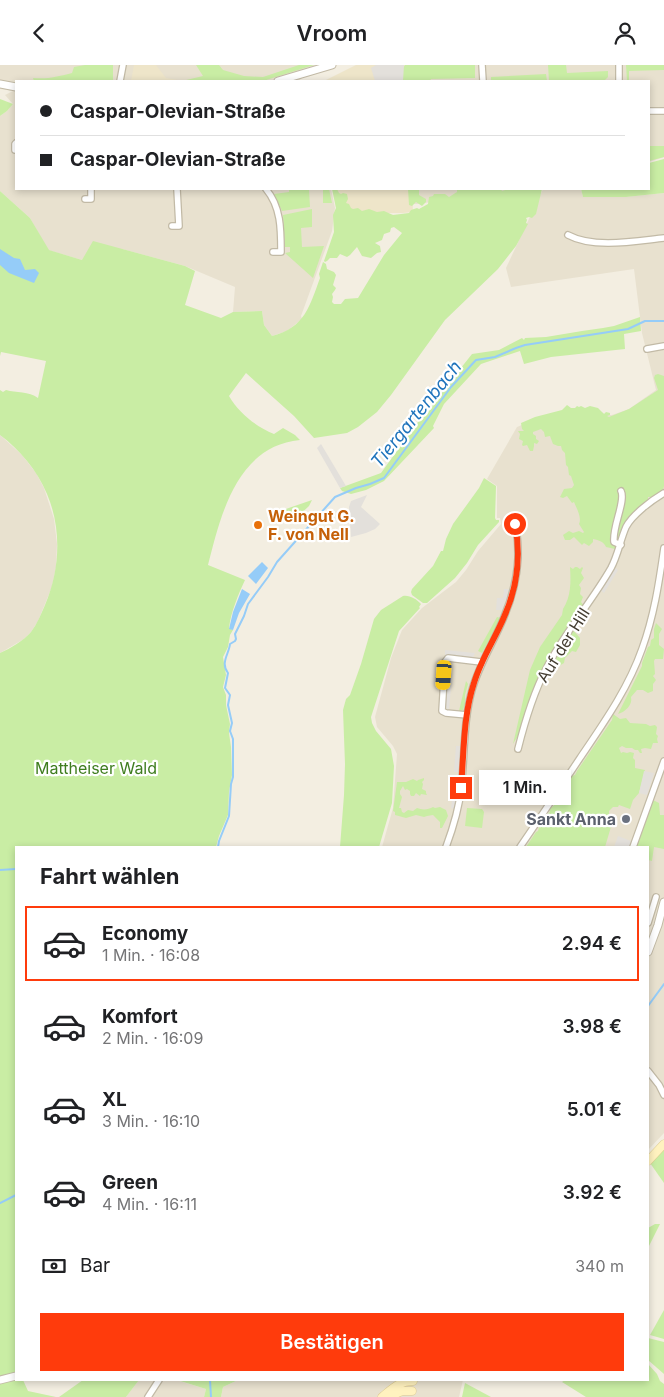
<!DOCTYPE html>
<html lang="de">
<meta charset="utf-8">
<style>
:root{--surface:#fff;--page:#f2f2f2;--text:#202124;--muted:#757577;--line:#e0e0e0;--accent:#ff3b0c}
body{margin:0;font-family:Inter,sans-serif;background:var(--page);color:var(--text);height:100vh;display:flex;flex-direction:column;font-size:19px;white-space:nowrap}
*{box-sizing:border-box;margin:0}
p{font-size:16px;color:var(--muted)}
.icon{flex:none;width:28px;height:28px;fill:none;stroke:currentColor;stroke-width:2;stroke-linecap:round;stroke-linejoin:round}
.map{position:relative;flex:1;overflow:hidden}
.sheet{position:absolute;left:15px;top:781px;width:634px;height:535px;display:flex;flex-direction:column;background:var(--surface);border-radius:0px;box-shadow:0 2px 8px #0003}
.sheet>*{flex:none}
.guide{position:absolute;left:15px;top:15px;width:635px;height:110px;border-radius:0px;box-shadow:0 2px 8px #0003;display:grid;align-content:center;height:110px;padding:0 25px;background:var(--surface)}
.end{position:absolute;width:22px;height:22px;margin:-11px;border:6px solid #ff3b0c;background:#fff;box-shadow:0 0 0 2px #fff}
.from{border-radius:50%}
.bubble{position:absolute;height:35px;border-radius:0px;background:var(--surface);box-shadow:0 2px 8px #0003;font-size:16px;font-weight:600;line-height:35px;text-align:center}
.car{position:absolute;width:15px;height:30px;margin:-15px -8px;border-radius:6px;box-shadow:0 0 4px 1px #0007;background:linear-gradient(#f5c518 24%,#345 0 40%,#f5c518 0 76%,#345 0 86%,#f5c518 0)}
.guide b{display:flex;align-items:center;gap:18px;height:48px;font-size:19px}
.guide b+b{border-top:1px solid var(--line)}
.guide i{width:12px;height:12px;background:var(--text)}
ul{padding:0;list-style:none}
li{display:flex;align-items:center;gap:15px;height:75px;margin:0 10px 8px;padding:0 15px;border:2px solid transparent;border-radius:0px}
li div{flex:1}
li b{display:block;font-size:19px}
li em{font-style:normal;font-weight:600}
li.on{border-color:var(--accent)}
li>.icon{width:45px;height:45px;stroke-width:1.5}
h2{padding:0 25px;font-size:22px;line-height:60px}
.pay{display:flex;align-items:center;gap:12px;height:55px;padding:0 25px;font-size:19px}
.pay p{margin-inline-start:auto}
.primary-button{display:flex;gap:10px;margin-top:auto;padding:10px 25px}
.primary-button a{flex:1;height:58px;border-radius:0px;background:var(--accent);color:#fff;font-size:20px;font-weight:600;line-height:58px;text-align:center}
header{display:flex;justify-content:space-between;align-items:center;height:65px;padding:0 25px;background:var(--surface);font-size:22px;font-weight:600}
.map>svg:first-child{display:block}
.residential{fill:#e8e1cf}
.education{fill:#eee5c9}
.green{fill:#c9eda4}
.parking{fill:#e3e0db}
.water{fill:#95ccf8}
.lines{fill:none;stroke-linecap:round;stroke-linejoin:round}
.stream{stroke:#95ccf8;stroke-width:2}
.minor-casing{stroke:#c2baa6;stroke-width:8}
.tertiary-casing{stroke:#c2baa6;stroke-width:9}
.secondary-casing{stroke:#dcca8d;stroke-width:9}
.minor{stroke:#fff;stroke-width:5.5}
.tertiary{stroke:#fff;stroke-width:7}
.secondary{stroke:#fff2bf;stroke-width:8}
.route{stroke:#ff3b0c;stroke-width:6}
.food-dot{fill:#e8710a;stroke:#fff;stroke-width:2}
.worship-dot{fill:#6b7280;stroke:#fff;stroke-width:2}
.labels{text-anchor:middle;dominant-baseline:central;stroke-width:4.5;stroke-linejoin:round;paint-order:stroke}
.food-label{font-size:16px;font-weight:bold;fill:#c56008;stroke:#fff;text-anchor:start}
.street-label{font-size:16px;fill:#453e32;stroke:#fff}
.park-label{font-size:16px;fill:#3f7d1f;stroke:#fff}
.worship-label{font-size:16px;font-weight:bold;fill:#5b616d;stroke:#fff;text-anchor:end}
.water-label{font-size:18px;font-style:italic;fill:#1f74bc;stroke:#fff}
</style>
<header><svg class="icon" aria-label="back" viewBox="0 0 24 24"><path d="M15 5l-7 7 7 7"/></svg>Vroom<svg class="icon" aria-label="person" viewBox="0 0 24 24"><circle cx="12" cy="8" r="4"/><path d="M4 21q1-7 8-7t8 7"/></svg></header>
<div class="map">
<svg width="664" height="1332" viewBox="0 0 664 1332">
<rect width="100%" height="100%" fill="#f3eee1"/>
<g class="residential">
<polygon points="0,0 330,0 303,12 299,16 16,16 16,124 331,124 335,143 332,166 301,251 302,254 287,266 272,271 264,260 262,246 233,247 235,222 185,201 122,184 82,195 48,185 30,153 0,126 0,51 7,46 13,39 5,30 13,26 0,24"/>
<polygon points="408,0 664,0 664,92 649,97 649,16 408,16"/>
<polygon points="412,124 517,124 418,139 413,139"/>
<polygon points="543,124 581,124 583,132 626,132 664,128 664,1068 648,1085 648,782 382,782 393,743 397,689 393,681 377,662 375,652 391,593 402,565 422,543 456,517 466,505 478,486 501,459 500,453 497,453 497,421 487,414 517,362 534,355 600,346 606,350 612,350 629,344 656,325 642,268 634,204 511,222 506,203"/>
<polygon points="0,370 22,390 36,408 44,423 54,454 57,479 56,502 52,522 38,556 31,567 24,574 0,588"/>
<polygon points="139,1315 176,1315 206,1324 204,1332 126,1332"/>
<polygon points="238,1315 463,1315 459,1332 221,1332 223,1322"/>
</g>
<g class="education">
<polygon points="134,0 156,0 166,13 182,16 131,16"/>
<polygon points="356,0 408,0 408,16 324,16"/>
<polygon points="333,124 412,124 413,147 403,148 337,148"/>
</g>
<g class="green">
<path d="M85 0H113V16H34L33 13C49 14 56 12 72 8L74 2Z"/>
<polygon points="196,0 219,0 223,5 244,11 263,12 299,0 314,0 263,16 182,16 203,11"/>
<polygon points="405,0 475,0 475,13 431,14 430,16 402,16 402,5"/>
<polygon points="548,0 566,0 567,8 608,6 608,12 604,16 549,16"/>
<polygon points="626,0 664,0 664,5 629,6 629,15 635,16 627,16"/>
<polygon points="546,9 547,16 491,16 491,12"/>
<polygon points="0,34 13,39 7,46 0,51"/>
<polygon points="649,81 664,81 664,92 649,96"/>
<polygon points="664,94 664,128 626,132 583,132 581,124 649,124 649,98"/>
<polygon points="289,124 316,124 309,125 310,142 282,146 274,129 289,127"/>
<polygon points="323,124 329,124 332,138 323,138"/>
<path d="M332 124H337L339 128 341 129 343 128 347 129 348 134 346 138 349 139 351 143 353 144 358 143 362 146 369 144 377 147 384 146 393 150 409 148 411 145 417 143 419 144 428 139 429 132 433 131 434 129H445L449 132 457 127V124H507H501L502 126 508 124H542L536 149 532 153 529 152 526 153 527 155 526 158 528 159 516 181 498 204 445 255 391 330 377 347 358 362 347 368 314 373 294 351 246 308 229 331C239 348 255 361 274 369L283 363 295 370 300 375C237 381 221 449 208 500L245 515C238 530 231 547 229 563L233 565 230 570 228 582 223 592 226 610 223 622 226 630V640L230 659 229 668 231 682 232 710 229 727 228 750 219 771 216 782H16V1315H23L28 1326 56 1332H0V588C11 583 23 576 31 567 37 559 41 549 45 540 60 505 62 464 47 429 37 405 20 385 0 370V325L3 327 6 325C16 328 29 326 38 333L46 296 1 287 0 291V126L30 153 49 185 82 195 93 176 185 201 195 206 185 240 221 253 233 247 262 246 264 260 272 271C305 263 310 240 320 213L319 209 323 197 326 199 327 204 334 207 336 210 333 220 336 223 335 225 332 229 333 232 332 237 334 239H341L345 234 358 233 384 190 402 168 394 162 391 163 390 167 384 169 382 175 375 178 380 181 381 187 377 188 371 193 362 191 357 182 350 190 347 192 340 189 337 193H330L327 196 325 197 324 196 334 167 333 150 336 143Z"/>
<polygon points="408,124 419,124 419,130 426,134 426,137 422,141 416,137 412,141 409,140"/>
<polygon points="312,144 312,162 301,163 302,182 324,181 313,213 285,188 290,187 290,182 285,182 283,150"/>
<polygon points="640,252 641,266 624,269 625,284 551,292 524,299 520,286 481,299 444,339 433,361 434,363 384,416 366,425 351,429 342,426 340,423 381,408 418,357 472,289 499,285 522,273 524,275 525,273 546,272 582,266 603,263 614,261"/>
<path d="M658 309 664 311V421L663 425 651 434 650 432H648V438L632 451 624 474 616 480 615 484 606 482C604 477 599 475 593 474V477L589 481 584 478 582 480 574 472 570 475H565L563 470 569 466 573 468 579 466 583 468 584 467 579 459C582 453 577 444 574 437L572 438 567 431 563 433 560 432 564 424 572 423 574 420 571 411 569 410 568 402 566 400 565 388 562 385 561 381H558L553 379 550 371 545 372 544 367 541 364 533 367V369L536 371V374L539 376 537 379 534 378V381L533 386H530L527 380 523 381 522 380 523 376 519 374 520 369 518 366H524L522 364 521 358 535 352 562 345 567 340 571 343H575L577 341 579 342 581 341 585 343 590 341 598 343 604 349 606 347 610 348V350L607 351 609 352 629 344 658 325 654 313 655 310Z"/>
<polygon points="484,413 496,421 495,453 496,455 499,455 499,457 478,480 467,498 455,513 427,538 423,538 412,530 411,527 412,524 433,501 441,486 443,486 446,474 453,459 479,423"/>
<polygon points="312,435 309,441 292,457 283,445"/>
<path d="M570 502 573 504 575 502H577L580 504 582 502 583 503 581 508 584 513 579 520 581 523 580 529 583 532 581 537 584 541 571 563 580 573V580L576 587 572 586 565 593 564 598C559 600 557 605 551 606L550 610 545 611 519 669 513 679 530 605 540 582 562 550 563 544C571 532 571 517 570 502Z"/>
<path d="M403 531C410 530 416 534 421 539L419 542 420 543 399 566 371 652 372 658 376 666 391 684 394 701 392 738 379 782H340L344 730 345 699 343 645 346 634 350 630 361 599 374 554 381 545Z"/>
<polygon points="497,552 501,553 482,588 478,586"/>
<path d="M656 558 662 564 659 569V580L664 584 663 594H655L654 596 655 609 653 611 656 615 653 619V626L648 628 643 625H637L631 632C633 640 625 647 618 649L642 601V598L648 582 650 581 651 575 654 573V564Z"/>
<polygon points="466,616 468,619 465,630 465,639 463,645 459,646"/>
<path d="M613 649 620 654 626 653 630 658 646 659 650 661 655 660 657 662 656 669 658 671 657 674 658 678H653L651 684 645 683 641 684 642 688H640L638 685H635L632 683H626L622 681 619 683 621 688 623 687 627 688 630 687 634 688 633 693 635 695V703L645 705 639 728 633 735 630 744 619 740 618 742H613L609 746V751L613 755 605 782H526L536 767 538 766 540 758C546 756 545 750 550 747L549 744C556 741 559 732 563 725L566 726C569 721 568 716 571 711L575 710 577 706 612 655Z"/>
<path d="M424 713V715L422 717 423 719 422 724 426 726V728L427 730 421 729 420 731 416 728 414 731H411L410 729V726L407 724 405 725 403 721 400 726V729L402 732 399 743H401L402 747 404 748 408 745 413 746 417 743C422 745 428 745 433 742L435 743 440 742 446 745 448 751 442 763H440V757L433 750 427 751 424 752 416 750 406 753 395 750V747L393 746 397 717H406L413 714 417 716 418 715Z"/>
<polygon points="653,735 659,738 660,750 664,750 664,784 654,782 652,796 648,795 648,782 638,782 638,781 637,780"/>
<polygon points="467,743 482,744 484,747 482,763 465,761"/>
<polygon points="664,1084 664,1118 650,1098"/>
<polygon points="655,1159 660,1159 648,1183 648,1163"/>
<polygon points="664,1245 664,1274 650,1270"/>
<polygon points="648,1273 664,1277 664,1309 648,1295"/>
<polygon points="648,1299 657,1309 660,1316 664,1319 664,1332 586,1332 562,1317 565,1315 648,1315"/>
<polygon points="83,1315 139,1315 126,1332 59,1332"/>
<polygon points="177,1315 238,1315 223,1322 221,1332 204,1332 206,1324"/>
<polygon points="465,1318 491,1332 462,1332"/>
</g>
<g class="parking">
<polygon points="376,0 404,0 403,16 375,16 371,3"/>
<polygon points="321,379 346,421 340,423 317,383"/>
<polygon points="367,430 361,442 380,459 375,464 366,468 351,472 349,442 351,436"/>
<polygon points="614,502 618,505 604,528 600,525"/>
<polygon points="504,524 509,524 506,534 502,545 496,545 497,533 503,533"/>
<polygon points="445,585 475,588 473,592 445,590"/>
<polygon points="446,611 452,612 449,644 445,643 445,642"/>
<polygon points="456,681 461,681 459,707 454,707"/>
<polygon points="644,706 654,708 647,730 639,728"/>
<polygon points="455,712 459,713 455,744 451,743"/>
<polygon points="618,771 631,776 629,782 614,782"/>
</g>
<g class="water">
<polygon points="0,184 14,193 20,194 25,205 35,204 39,208 34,218 9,208 0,200"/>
<polygon points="262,497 268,503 256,519 248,511"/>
<polygon points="242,524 250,529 239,548 233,565 229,564 233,547"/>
</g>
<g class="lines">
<g class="stream">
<path d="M218 782 219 776 229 751 231 719 233 712V674L230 666 232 658 228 640 230 630 225 623 228 608C220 598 229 589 230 579L235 576 236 574 235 569 244 551 248 539 268 512 277 497 335 432 356 423 370 419 384 413 451 322 476 295 495 292 516 283 525 280 628 264 645 256H664"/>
<polyline points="0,805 16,804"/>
<polyline points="648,941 664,919"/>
<polyline points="0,1138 16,1130"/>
<polyline points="210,1315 211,1332"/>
</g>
<defs>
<g id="minor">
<polyline points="482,0 483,16"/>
<polyline points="120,16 123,0"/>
<polyline points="619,16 619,0"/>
<polyline points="649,46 664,46"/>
<polyline points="15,85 15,79 16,78"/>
<path d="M266 124C281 142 281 164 281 187H273"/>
<polyline points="85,134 91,134 91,124"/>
<polyline points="172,161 179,161 177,124"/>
<path d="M568 170C594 184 636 176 664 173"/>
<polyline points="647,284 664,281"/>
<path d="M621 480 614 477C612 462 626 436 621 426"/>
<polyline points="467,650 446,648 442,646 445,597 448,593 481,597"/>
<path d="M518 684C525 656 533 629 546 604 564 568 591 538 611 503 618 490 620 476 626 462 632 450 652 435 664 428"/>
<path d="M446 782C453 763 459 744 461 724 465 691 463 657 472 625 479 599 494 577 504 552 512 533 517 513 518 493 518 481 518 467 513 455"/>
<path d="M520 782C540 753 560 723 580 693 603 659 628 624 642 584 654 551 659 518 664 483"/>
<polyline points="633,782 664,696"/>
<polyline points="648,858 656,832"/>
<polyline points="648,1006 659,1020 664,1030"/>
<polyline points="148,1332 159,1315"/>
</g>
<g id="tertiary">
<polyline points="278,16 332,0"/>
<polyline points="0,19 16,22"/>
<polyline points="648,887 658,860 664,837"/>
<polyline points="0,1315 16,1311"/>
</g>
<g id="secondary">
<polyline points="648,1096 664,1079"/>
<path d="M382 1332C392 1324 399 1316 413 1316"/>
<polyline points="389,1332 402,1326 412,1326"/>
</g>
</defs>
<use href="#minor" class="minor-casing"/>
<use href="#tertiary" class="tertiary-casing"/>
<use href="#secondary" class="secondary-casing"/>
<use href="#minor" class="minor"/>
<use href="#tertiary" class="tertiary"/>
<use href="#secondary" class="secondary"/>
</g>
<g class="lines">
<path class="route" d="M461 723C464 688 463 651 474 618 481 594 495 574 504 552 517 523 521 490 515 459"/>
</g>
<circle class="food-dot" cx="258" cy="460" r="5"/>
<circle class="worship-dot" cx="626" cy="754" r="5"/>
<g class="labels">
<g class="food-label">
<text x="268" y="451">Weingut G.<tspan x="268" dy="18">F. von Nell</tspan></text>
</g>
<g class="street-label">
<text transform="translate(563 580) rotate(-58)">Auf der Hill</text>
</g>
<g class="park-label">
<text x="96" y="703">Mattheiser Wald</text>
</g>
<g class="worship-label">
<text x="616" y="754">Sankt Anna</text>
</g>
<g class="water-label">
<text transform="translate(416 349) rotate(-51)">Tiergartenbach</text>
</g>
</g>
</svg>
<i class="end from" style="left:515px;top:459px"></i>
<i class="end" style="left:461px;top:723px"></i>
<div class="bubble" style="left:479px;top:705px;width:92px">1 Min.</div>
<i class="car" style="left:444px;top:610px;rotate:184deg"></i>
<div class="guide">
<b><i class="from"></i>Caspar-Olevian-Straße</b>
<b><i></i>Caspar-Olevian-Straße</b>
</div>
<section class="sheet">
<h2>Fahrt wählen</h2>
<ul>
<li class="on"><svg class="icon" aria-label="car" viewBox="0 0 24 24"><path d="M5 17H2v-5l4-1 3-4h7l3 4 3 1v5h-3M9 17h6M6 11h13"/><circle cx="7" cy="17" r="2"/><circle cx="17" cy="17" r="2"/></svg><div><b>Economy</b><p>1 Min. · 16:08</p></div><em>2.94 €</em></li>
<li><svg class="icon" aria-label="car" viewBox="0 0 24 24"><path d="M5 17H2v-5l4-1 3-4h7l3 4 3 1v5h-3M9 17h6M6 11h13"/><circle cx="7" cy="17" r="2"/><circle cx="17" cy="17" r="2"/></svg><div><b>Komfort</b><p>2 Min. · 16:09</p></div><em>3.98 €</em></li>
<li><svg class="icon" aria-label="car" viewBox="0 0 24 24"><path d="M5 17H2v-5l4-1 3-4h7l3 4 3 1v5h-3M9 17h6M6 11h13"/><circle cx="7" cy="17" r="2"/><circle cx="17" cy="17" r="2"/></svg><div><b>XL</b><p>3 Min. · 16:10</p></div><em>5.01 €</em></li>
<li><svg class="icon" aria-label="car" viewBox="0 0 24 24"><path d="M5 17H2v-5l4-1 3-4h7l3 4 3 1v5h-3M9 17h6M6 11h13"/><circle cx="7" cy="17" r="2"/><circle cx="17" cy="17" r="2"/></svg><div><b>Green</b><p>4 Min. · 16:11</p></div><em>3.92 €</em></li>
</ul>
<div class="pay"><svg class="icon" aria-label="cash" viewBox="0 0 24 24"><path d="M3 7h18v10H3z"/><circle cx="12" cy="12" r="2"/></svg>Bar<p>340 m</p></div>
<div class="primary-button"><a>Bestätigen</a></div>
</section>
</div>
